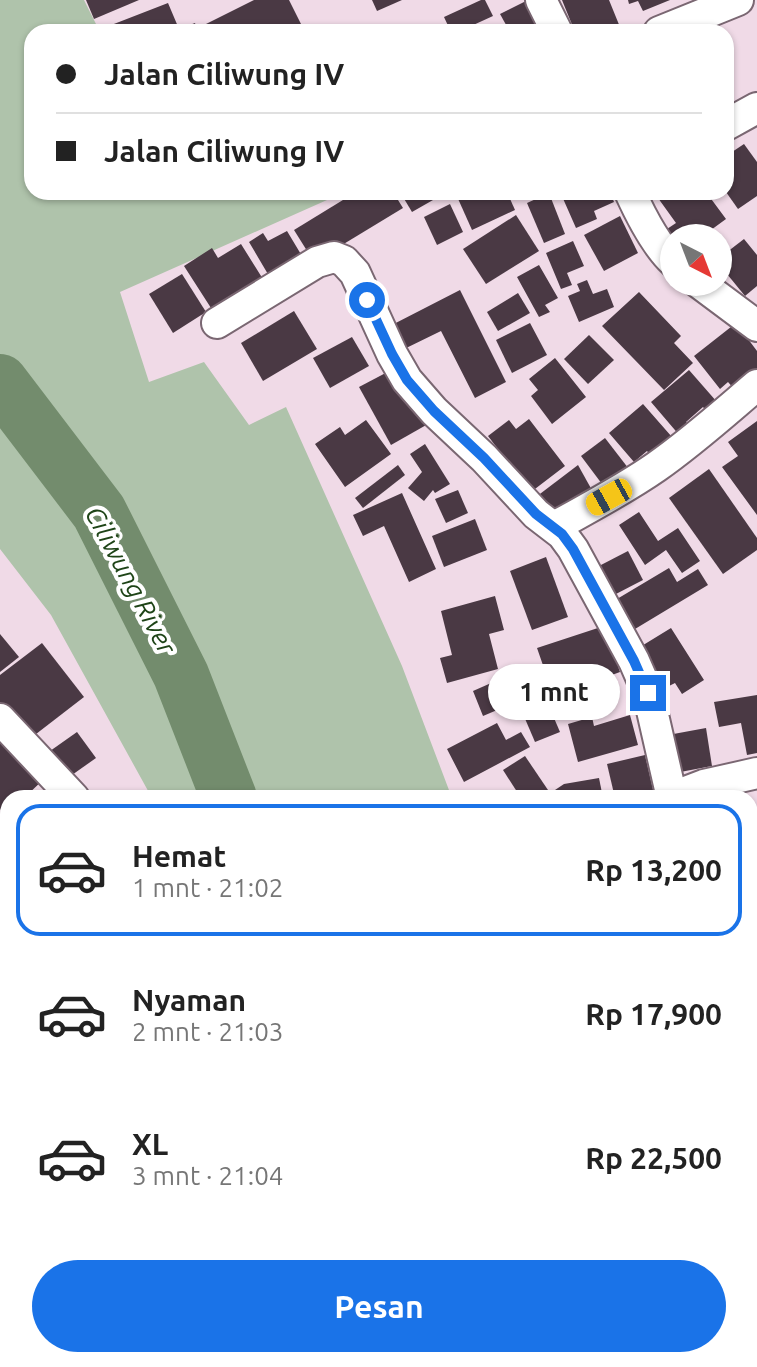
<!DOCTYPE html>
<html lang="id">
<meta charset="utf-8">
<style>
:root{--surface:#fff;--page:#f6f6f6;--text:#222;--muted:#767676;--line:#e0e0e0;--accent:#1a73e8}
body{margin:0;font-family:Ubuntu,sans-serif;background:var(--page);color:var(--text);height:100vh;display:flex;flex-direction:column;font-size:30px;white-space:nowrap}
*{box-sizing:border-box;margin:0}
p{font-size:26px;color:var(--muted)}
.icon{flex:none;width:44px;height:44px;fill:none;stroke:currentColor;stroke-width:2;stroke-linecap:round;stroke-linejoin:round}
.map{position:relative;flex:1;overflow:hidden}
.details{position:absolute;left:0px;top:790px;width:758px;height:578px;display:flex;flex-direction:column;background:var(--surface);border-radius:24px 24px 0 0;box-shadow:0 2px 6px #0004}
.details>*{flex:none}
.hud{position:absolute;left:24px;top:24px;width:710px;height:176px;border-radius:24px;box-shadow:0 2px 6px #0004;display:grid;align-content:center;height:176px;padding:0 32px;background:var(--surface)}
.needle{width:52px;rotate:138deg}
.tools{position:absolute;left:660px;top:224px;display:grid;gap:16px}
.tools a{display:grid;place-items:center;width:72px;height:72px;border-radius:50%;background:var(--surface);box-shadow:0 2px 6px #0004;font-size:40px}
.end{position:absolute;width:36px;height:36px;margin:-18px;border:10px solid #1a73e8;background:#fff;box-shadow:0 0 0 4px #fff}
.from{border-radius:50%}
.bubble{position:absolute;height:56px;border-radius:28px;background:var(--surface);box-shadow:0 2px 6px #0004;font-size:26px;font-weight:600;line-height:56px;text-align:center}
.car{position:absolute;width:24px;height:48px;margin:-24px -12px;border-radius:10px;box-shadow:0 0 6px 2px #0007;background:linear-gradient(#f5c518 24%,#345 0 40%,#f5c518 0 76%,#345 0 86%,#f5c518 0)}
.hud b{display:flex;align-items:center;gap:28px;height:76px;font-size:30px}
.hud b+b{border-top:2px solid var(--line)}
.hud i{width:20px;height:20px;background:var(--text)}
ul{padding:14px 0 0;list-style:none}
li{display:flex;align-items:center;gap:24px;height:132px;margin:0 16px 12px;padding:0 16px;border:4px solid transparent;border-radius:24px}
li div{flex:1}
li b{display:block;font-size:30px}
li em{font-style:normal;font-weight:600}
li.on{border-color:var(--accent)}
li>.icon{width:72px;height:72px;stroke-width:1.5}
.button{display:flex;gap:16px;margin-top:auto;padding:16px 32px}
.button a{flex:1;height:92px;border-radius:48px;background:var(--accent);color:#fff;font-size:32px;font-weight:600;line-height:92px;text-align:center}
.map>svg:first-child{display:block}
.green{fill:#afc3ab}
.lines{fill:none;stroke-linecap:round;stroke-linejoin:round}
.river{stroke:#738c6d;stroke-width:56}
.building{fill:#4a3944}
.minor-casing{stroke:#7a6772;stroke-width:34}
.minor{stroke:#fff;stroke-width:30}
.route{stroke:#1a73e8;stroke-width:10}
.labels{text-anchor:middle;dominant-baseline:central;stroke-width:8;stroke-linejoin:round;paint-order:stroke}
.water-label{font-size:26px;font-style:italic;fill:#1e4417;stroke:#fff}
</style>
<div class="map">
<svg width="757" height="1367" viewBox="0 0 757 1367">
<rect width="100%" height="100%" fill="#f0dae7"/>
<g class="green">
<polygon points="0,0 84,0 100,32 32,32 32,192 345,192 120,292 149,382 204,362 249,425 286,407 402,666 452,798 152,798 51,615 0,549"/>
<polygon points="188,1360 539,1360 545,1367 178,1367"/>
</g>
<g class="lines">
<g class="river">
<polyline points="0,382 99,512 181,675 229,798"/>
<polyline points="308,1360 309,1367"/>
</g>
</g>
<g class="building">
<polygon points="86,0 139,0 94,19"/>
<polygon points="254,0 289,0 305,32 205,32 202,26"/>
<polygon points="372,0 402,0 377,11"/>
<polygon points="481,0 485,0 493,16 458,32 451,32 444,17"/>
<polygon points="528,0 546,32 510,32 500,14"/>
<polygon points="562,0 609,0 622,32 592,32 590,28 581,32 575,32"/>
<polygon points="628,0 670,0 643,11 638,1 629,4"/>
<polygon points="168,3 179,29 195,23 198,32 102,32 101,29"/>
<polygon points="744,144 757,162 757,196 738,209 726,192 726,156"/>
<polygon points="356,192 393,192 403,208 314,262 294,230"/>
<polygon points="400,192 447,192 412,212"/>
<polygon points="455,192 507,192 515,210 472,230"/>
<polygon points="565,192 610,192 614,202 594,211 597,219 576,228 561,194"/>
<polygon points="667,192 706,192 726,219 700,238 674,238 674,245 664,231 676,223 658,198"/>
<polygon points="549,193 565,234 544,243 527,203"/>
<polygon points="450,204 463,232 437,245 424,217"/>
<polygon points="516,215 539,251 486,284 463,249"/>
<polygon points="620,216 638,253 604,271 584,235"/>
<polygon points="287,231 305,261 272,281 249,242 263,233 268,241"/>
<polygon points="744,239 757,255 757,286 745,296 718,263 718,259"/>
<polygon points="573,241 584,266 567,273 572,285 561,289 546,253"/>
<polygon points="241,244 266,284 238,301 233,294 211,308 184,266 212,248 218,258"/>
<polygon points="539,265 558,298 545,305 550,312 539,317 517,277"/>
<polygon points="182,274 206,312 173,333 149,294"/>
<polygon points="587,280 593,294 607,289 614,307 579,322 568,296 580,291 577,284"/>
<polygon points="460,290 506,382 475,398 441,331 398,352 386,328"/>
<polygon points="639,292 681,336 674,343 693,363 664,390 602,326"/>
<polygon points="518,293 530,313 498,331 487,312"/>
<polygon points="294,311 317,349 263,381 241,343"/>
<polygon points="530,323 547,355 512,373 496,340"/>
<polygon points="736,323 757,351 757,373 735,390 728,382 720,389 694,356"/>
<polygon points="589,335 614,360 588,384 564,359"/>
<polygon points="352,337 369,366 330,388 313,358"/>
<polygon points="555,358 586,397 552,424 531,396 538,390 529,379"/>
<polygon points="397,367 428,424 391,445 359,387"/>
<polygon points="689,370 724,410 713,419 703,407 686,422 697,435 686,443 651,402"/>
<polygon points="643,404 679,445 658,464 647,451 634,462 609,433"/>
<polygon points="529,419 565,466 531,492 488,436 509,420 516,429"/>
<polygon points="366,420 391,454 345,487 315,444 340,427 345,435"/>
<polygon points="757,421 757,515 722,467 738,456 728,442"/>
<polygon points="605,438 632,473 608,492 581,456"/>
<polygon points="425,444 450,484 435,493 433,490 424,501 408,488 422,472 410,454"/>
<polygon points="398,465 405,475 363,508 355,498"/>
<polygon points="578,465 598,501 549,522 532,500"/>
<polygon points="709,469 757,538 757,550 723,574 669,498"/>
<polygon points="458,490 468,513 446,523 435,499"/>
<polygon points="402,493 436,569 409,582 384,526 363,536 353,515"/>
<polygon points="639,512 658,541 678,528 700,561 682,573 666,550 645,565 619,525"/>
<polygon points="475,519 487,550 444,567 432,536"/>
<polygon points="628,551 643,580 614,595 599,566"/>
<polygon points="546,557 568,617 532,630 510,571"/>
<polygon points="669,568 677,582 698,569 708,585 635,629 617,599"/>
<polygon points="495,596 504,630 489,634 498,669 447,683 440,658 452,655 441,611"/>
<polygon points="604,626 620,672 582,686 591,711 562,720 537,648"/>
<polygon points="671,628 704,680 682,694 675,683 665,688 640,647"/>
<polygon points="0,634 19,657 0,672"/>
<polygon points="42,643 84,697 27,741 0,707 0,675"/>
<polygon points="533,669 560,732 535,742 508,679"/>
<polygon points="498,680 509,705 483,716 473,691"/>
<polygon points="757,695 757,753 747,755 741,723 719,727 714,702"/>
<polygon points="630,715 638,745 578,762 568,724 592,717 594,726"/>
<polygon points="497,723 506,740 521,732 530,747 464,782 447,749"/>
<polygon points="706,728 712,766 675,773 668,735"/>
<polygon points="77,732 96,758 62,782 43,756"/>
<polygon points="0,733 44,779 24,798 8,798 8,814 6,815 0,809"/>
<polygon points="645,755 655,798 615,798 607,764"/>
<polygon points="525,756 548,790 536,798 521,798 503,770"/>
<polygon points="599,778 603,798 543,798 564,784"/>
<polygon points="8,822 8,898 0,906 0,830"/>
<polygon points="750,839 757,854 757,881 750,885"/>
<polygon points="757,893 757,919 750,923 750,896"/>
<polygon points="8,936 8,1016 6,1018 0,1012 0,944"/>
<polygon points="5,1028 8,1031 8,1106 0,1113 0,1033"/>
<polygon points="757,1097 757,1167 750,1158 750,1102"/>
<polygon points="3,1160 8,1165 8,1243 0,1250 0,1163"/>
<polygon points="757,1272 757,1315 750,1321 750,1278"/>
<polygon points="0,1324 8,1326 8,1360 46,1360 45,1367 0,1367"/>
</g>
<g class="lines">
<defs>
<g id="minor">
<polyline points="541,0 557,32"/>
<polyline points="659,32 738,0"/>
<polyline points="726,125 757,108"/>
<path d="M630 192C640 214 656 246 674 262"/>
<polyline points="698,282 757,326"/>
<polyline points="217,323 317,262 334,257 344,261 355,273 392,354 407,380 434,411 484,458 536,514 562,534 573,549 634,661 648,693 672,798"/>
<path d="M554 527C588 508 623 490 656 467 692 442 724 413 757 385"/>
<polyline points="0,719 74,798"/>
<polyline points="670,798 704,785 757,773"/>
<polyline points="0,912 8,905"/>
<polyline points="750,1054 757,1050"/>
<polyline points="0,1126 8,1118"/>
<polyline points="750,1241 757,1257"/>
<polyline points="55,1367 59,1360"/>
</g>
</defs>
<use href="#minor" class="minor-casing"/>
<use href="#minor" class="minor"/>
</g>
<g class="lines">
<polyline class="route" points="367,300 392,354 407,380 434,411 484,458 536,514 562,534 573,549 634,661 648,693"/>
</g>
<g class="labels">
<g class="water-label">
<text transform="translate(131 580) rotate(62)">Ciliwung River</text>
</g>
</g>
</svg>
<div class="tools">
<a><svg class="needle" viewBox="-14 -14 28 28"><path d="M0-13l5 13h-10z" fill="#e53935"/><path d="M0 13l5-13h-10z" fill="#767676"/></svg></a>
</div>
<i class="end from" style="left:367px;top:300px"></i>
<i class="end" style="left:648px;top:693px"></i>
<div class="bubble" style="left:488px;top:664px;width:132px">1 mnt</div>
<i class="car" style="left:609px;top:497px;rotate:241deg"></i>
<div class="hud">
<b><i class="from"></i>Jalan Ciliwung IV</b>
<b><i></i>Jalan Ciliwung IV</b>
</div>
<section class="details">
<ul>
<li class="on"><svg class="icon" aria-label="car" viewBox="0 0 24 24"><path d="M5 17H2v-5l4-1 3-4h7l3 4 3 1v5h-3M9 17h6M6 11h13"/><circle cx="7" cy="17" r="2"/><circle cx="17" cy="17" r="2"/></svg><div><b>Hemat</b><p>1 mnt · 21:02</p></div><em>Rp 13,200</em></li>
<li><svg class="icon" aria-label="car" viewBox="0 0 24 24"><path d="M5 17H2v-5l4-1 3-4h7l3 4 3 1v5h-3M9 17h6M6 11h13"/><circle cx="7" cy="17" r="2"/><circle cx="17" cy="17" r="2"/></svg><div><b>Nyaman</b><p>2 mnt · 21:03</p></div><em>Rp 17,900</em></li>
<li><svg class="icon" aria-label="car" viewBox="0 0 24 24"><path d="M5 17H2v-5l4-1 3-4h7l3 4 3 1v5h-3M9 17h6M6 11h13"/><circle cx="7" cy="17" r="2"/><circle cx="17" cy="17" r="2"/></svg><div><b>XL</b><p>3 mnt · 21:04</p></div><em>Rp 22,500</em></li>
</ul>
<div class="button"><a>Pesan</a></div>
</section>
</div>
